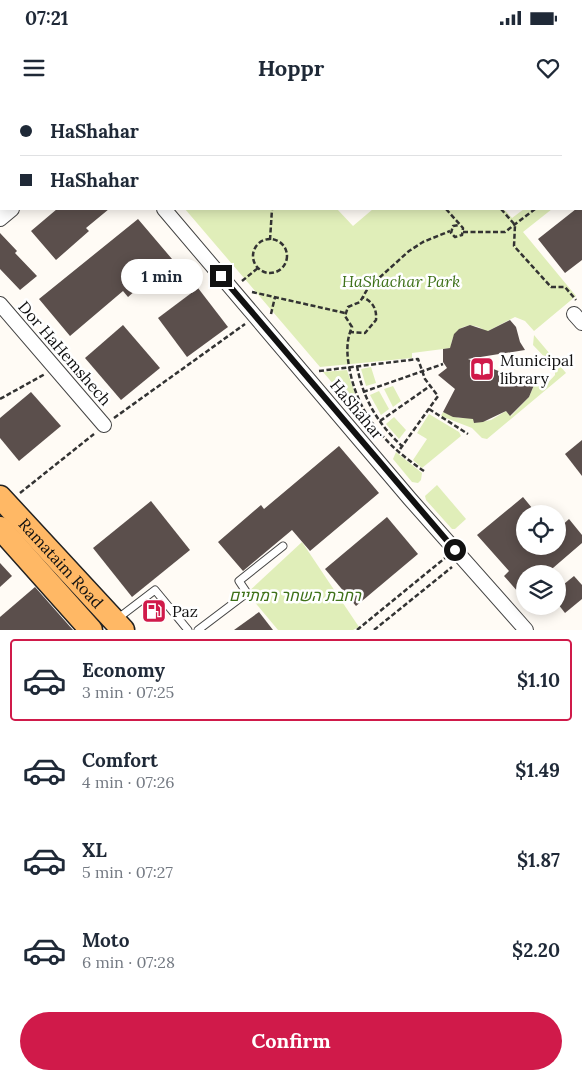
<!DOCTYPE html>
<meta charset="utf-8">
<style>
:root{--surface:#fff;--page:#f6f6f7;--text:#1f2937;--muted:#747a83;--line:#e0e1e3;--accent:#d01a4a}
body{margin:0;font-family:Lora,Heebo,serif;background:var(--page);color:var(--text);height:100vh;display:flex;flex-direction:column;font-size:19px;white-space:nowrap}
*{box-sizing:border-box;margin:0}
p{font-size:16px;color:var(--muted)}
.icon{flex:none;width:28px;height:28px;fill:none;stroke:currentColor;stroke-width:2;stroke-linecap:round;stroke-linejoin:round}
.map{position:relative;height:530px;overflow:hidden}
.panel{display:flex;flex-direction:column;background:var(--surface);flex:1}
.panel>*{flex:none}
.banner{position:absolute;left:0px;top:0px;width:582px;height:110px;box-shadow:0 2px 12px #0003;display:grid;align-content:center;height:110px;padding:0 20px;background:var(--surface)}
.buttons{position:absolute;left:516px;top:405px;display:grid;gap:10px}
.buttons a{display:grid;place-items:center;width:50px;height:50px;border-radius:50%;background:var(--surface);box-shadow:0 2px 12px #0003;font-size:25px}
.end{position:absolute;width:22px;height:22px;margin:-11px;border:6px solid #111;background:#fff;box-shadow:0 0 0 2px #fff}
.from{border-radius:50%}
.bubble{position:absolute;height:35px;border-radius:18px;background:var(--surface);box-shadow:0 2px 12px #0003;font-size:16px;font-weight:700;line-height:35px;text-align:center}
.banner b{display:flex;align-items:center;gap:18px;height:48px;font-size:19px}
.banner b+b{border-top:1px solid var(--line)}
.banner i{width:12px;height:12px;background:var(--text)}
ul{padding:9px 0 0;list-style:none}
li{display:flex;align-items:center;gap:15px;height:82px;margin:0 10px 8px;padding:0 10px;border:2px solid transparent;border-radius:5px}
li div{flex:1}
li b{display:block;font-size:19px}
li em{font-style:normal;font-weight:700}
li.on{border-color:var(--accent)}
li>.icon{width:45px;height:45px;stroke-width:1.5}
.primary-button{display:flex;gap:10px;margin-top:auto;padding:10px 20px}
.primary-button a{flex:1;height:58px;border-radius:30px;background:var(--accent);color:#fff;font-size:20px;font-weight:700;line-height:58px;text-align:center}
.status{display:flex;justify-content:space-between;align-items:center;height:35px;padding:0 25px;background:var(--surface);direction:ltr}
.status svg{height:14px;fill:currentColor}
header{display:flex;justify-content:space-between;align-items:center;height:65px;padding:0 20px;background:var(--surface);font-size:22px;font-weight:700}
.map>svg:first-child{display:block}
.green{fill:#e0eeb9}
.building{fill:#5b4f4c}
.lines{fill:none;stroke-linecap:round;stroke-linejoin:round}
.lane-casing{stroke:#444;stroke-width:9}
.street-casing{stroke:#444;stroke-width:16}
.primary-casing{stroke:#222;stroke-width:25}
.path{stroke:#333;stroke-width:2.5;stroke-dasharray:5 2.5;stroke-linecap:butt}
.lane{stroke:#fff;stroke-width:7}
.street{stroke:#fff;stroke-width:14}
.primary{stroke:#ffb865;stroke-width:22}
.route{stroke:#111;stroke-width:6}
.labels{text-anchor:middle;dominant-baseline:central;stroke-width:5;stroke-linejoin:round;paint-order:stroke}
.park-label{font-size:16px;font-style:italic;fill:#3e7119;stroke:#fff}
.street-label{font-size:16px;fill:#111;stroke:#fff}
.poi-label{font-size:16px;fill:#111;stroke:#fff;text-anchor:start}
</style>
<div class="status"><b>07:21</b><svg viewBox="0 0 49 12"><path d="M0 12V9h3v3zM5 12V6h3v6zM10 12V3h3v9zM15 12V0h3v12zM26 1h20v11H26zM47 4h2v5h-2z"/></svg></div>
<header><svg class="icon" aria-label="menu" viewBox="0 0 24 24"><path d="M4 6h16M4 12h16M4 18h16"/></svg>Hoppr<svg class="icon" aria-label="heart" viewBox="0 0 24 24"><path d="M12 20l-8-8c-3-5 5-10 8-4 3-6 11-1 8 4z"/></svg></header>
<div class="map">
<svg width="582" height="530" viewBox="0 0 582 530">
<rect width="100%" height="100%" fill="#fffbf5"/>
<g class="green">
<path d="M185 109H337L353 126 373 109H504L512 118 524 109H552L523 132 576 196 534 231 525 221 515 217 486 232C471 218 451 228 451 248L412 253V258L320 267Z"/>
<polygon points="534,235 566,273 487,339 482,338 472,328 441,316 443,312 459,318 473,317 474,323 491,320 506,311 511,316 529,297 534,285 544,287 555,275 555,268 533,245"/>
<polygon points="371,267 376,283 366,286 361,269"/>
<polygon points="347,270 359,306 354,308 323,272"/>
<polygon points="393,286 401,301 393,307 384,289"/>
<polygon points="379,291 389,309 381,315 370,295"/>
<polygon points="429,314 459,332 461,336 422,368 413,360 427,339 417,333"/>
<polygon points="394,317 406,330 399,339 386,324"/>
<polygon points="396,352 422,373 421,380 418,383 412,382 393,359"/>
<polygon points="437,385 466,419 455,429 452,429 426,400 425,396"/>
<polygon points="302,442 359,527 353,530 278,530 247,493"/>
</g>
<g class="building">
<polygon points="582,104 582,160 565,173 538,139 576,109 581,109"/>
<polygon points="57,109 109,109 86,128 89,131 56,160 31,131"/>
<polygon points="138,119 172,159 128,197 123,191 70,236 39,199"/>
<polygon points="0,133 17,151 15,153 37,176 20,190 0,169"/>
<polygon points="198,188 228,227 187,257 158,218"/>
<polygon points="510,220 516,227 520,242 525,250 468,259 534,285 529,297 510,316 506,311 483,322 474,323 473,319 453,317 443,312 455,289 438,275 447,268 443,262 443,249 450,248 454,234 459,229 470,225 488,231"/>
<polygon points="123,225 160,268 121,300 85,258"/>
<polygon points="31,292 61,326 19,361 0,338 0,318"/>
<polygon points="582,340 582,376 565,354"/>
<polygon points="339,346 379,393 310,451 292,430 243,471 218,442 261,405 264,409"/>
<polygon points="523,397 537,414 525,414 525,446 558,446 558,429 569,419 582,435 582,443 546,474 525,474 525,500 504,476 509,471 477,435"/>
<polygon points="151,401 190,450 132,497 93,448"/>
<polygon points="387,417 418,454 356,506 325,469"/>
<polygon points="0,463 12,476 0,487"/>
<polygon points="574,476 582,485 582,499 565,513 558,504 558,489"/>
<polygon points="35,487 73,530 0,530 0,517"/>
<polygon points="259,512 273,530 234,530"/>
</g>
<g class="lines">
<defs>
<g id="lane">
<polyline points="117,519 155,490 188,530"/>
<polyline points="198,530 247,493 239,481 283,446"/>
</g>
<g id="street">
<polyline points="73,0 74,1"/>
<polyline points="391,0 392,1"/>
<polyline points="143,1 145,0"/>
<polyline points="164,109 410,399 526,530"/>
<polyline points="0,119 12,109"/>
<polyline points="0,204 104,325"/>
<polyline points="574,214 582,223"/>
</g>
<g id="primary">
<path id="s1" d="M0 397 123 530"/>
<polyline points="0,428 91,530"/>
</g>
</defs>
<use href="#lane" class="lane-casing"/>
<use href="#street" class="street-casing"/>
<use href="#primary" class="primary-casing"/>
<g class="path">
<polyline points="295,1 297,0"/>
<polyline points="581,73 582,72"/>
<polyline points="446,109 463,128 462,135 455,137 451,133 453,126 460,125"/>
<polyline points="501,109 515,125 514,146 551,187 565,187 576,200"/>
<polyline points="463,132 505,132 535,109"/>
<circle cx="270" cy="156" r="17"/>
<polyline points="270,140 272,109"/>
<polyline points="242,181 258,168"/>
<polyline points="252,192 345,213"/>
<polyline points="271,214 275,197"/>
<path d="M349 232 365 233 376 220C377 208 372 201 362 197"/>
<path d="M357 266C363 299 378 324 402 346"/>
<polyline points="319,271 418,259 425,279 438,296 398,352"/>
<polyline points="363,292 443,264"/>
<polyline points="0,299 45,274"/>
<polyline points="429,309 468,334"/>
<polyline points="114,318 245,224"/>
<polyline points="380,321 430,286"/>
<path d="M424 371C388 347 361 318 351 276 347 258 345 243 352 227L345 216 348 207 360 202 368 188 409 151 423 142 450 131"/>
<polyline points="20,393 94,334"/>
<polyline points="357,530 445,458"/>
<polyline points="374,530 452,467"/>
</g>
<use href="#lane" class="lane"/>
<use href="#street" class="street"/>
<use href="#primary" class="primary"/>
</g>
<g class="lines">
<polyline class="route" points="221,176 455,450"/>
</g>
<defs>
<symbol id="library-square" viewBox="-11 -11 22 22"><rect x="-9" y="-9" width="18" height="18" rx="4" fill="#d01a4a" stroke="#fff"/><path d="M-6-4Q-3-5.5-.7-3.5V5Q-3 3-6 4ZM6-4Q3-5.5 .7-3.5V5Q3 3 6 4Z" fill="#fff"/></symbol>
<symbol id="fuel-square" viewBox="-11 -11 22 22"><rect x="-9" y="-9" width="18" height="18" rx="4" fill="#d01a4a" stroke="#fff"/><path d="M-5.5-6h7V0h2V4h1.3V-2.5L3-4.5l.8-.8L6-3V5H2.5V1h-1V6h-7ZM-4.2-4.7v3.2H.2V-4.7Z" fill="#fff"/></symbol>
</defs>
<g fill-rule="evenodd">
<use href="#library-square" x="468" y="255" width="28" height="28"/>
<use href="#fuel-square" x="140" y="497" width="28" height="28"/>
</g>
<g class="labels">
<g class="park-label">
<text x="401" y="181">HaShachar Park</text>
<text x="295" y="495">רחבת השחר רמתיים</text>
</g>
<g class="street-label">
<text transform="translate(65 253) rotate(49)">Dor HaHemshech</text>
<text transform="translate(357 309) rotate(50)">HaShahar</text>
<text stroke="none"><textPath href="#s1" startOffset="90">Ramataim Road</textPath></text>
</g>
<g class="poi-label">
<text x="500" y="260">Municipal<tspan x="500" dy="18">library</tspan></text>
<text x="172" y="511">Paz</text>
</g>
</g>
</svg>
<div class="buttons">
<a><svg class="icon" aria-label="locate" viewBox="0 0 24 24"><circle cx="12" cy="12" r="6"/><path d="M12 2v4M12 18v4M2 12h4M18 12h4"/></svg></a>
<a><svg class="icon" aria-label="layers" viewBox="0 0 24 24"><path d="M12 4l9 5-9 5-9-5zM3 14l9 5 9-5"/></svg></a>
</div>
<i class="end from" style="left:455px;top:450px"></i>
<i class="end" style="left:221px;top:176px"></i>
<div class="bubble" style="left:121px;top:159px;width:82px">1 min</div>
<div class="banner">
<b><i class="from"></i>HaShahar</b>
<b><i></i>HaShahar</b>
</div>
</div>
<section class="panel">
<ul>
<li class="on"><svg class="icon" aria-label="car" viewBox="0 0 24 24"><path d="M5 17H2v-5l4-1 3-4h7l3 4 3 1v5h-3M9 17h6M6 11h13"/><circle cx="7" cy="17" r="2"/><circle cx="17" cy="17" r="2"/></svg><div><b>Economy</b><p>3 min · 07:25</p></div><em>$1.10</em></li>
<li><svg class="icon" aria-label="car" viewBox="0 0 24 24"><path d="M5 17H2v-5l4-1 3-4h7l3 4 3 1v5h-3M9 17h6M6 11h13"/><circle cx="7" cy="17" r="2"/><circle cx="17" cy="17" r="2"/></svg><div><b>Comfort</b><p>4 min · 07:26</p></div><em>$1.49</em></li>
<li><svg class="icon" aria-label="car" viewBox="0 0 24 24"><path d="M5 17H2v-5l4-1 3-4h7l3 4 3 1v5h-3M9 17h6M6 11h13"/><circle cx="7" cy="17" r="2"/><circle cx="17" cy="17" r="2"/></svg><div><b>XL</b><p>5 min · 07:27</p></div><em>$1.87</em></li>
<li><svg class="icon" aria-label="car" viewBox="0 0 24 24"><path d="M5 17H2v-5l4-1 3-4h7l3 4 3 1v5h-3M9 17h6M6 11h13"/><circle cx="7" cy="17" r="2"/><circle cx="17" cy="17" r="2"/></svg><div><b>Moto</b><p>6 min · 07:28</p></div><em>$2.20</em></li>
</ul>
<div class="primary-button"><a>Confirm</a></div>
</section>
